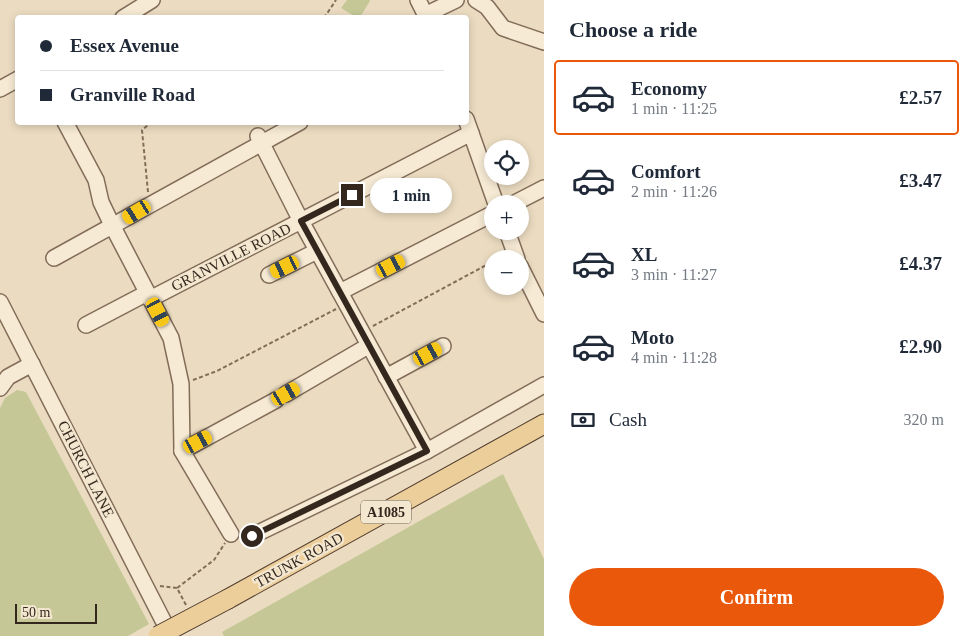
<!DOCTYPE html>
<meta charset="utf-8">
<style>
:root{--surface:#fff;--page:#f2f2f3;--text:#1f2937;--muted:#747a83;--line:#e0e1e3;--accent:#ea580c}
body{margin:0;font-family:"Times New Roman",serif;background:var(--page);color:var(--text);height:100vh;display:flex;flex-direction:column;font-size:19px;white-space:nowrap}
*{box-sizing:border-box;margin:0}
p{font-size:16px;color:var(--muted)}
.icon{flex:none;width:28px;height:28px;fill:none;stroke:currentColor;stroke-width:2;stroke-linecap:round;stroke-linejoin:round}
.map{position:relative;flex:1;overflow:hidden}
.panel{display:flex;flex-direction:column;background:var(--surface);width:425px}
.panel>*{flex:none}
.top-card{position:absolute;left:15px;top:15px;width:454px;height:110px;border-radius:5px;box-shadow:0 2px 8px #0003;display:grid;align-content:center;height:110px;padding:0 25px;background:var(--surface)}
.tools{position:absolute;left:484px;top:140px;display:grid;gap:10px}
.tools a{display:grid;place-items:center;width:45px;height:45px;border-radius:50%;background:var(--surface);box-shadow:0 2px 8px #0003;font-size:25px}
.scale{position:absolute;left:15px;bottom:12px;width:82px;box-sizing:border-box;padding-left:5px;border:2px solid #34271d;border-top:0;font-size:14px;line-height:18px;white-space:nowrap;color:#34271d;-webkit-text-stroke:4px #f3e7d0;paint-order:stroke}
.end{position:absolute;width:22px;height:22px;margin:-11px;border:6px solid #34271d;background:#fff;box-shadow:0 0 0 2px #fff}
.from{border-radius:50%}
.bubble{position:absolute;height:35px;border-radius:18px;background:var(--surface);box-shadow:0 2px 8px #0003;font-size:16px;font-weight:800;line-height:35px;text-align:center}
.car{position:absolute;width:15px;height:30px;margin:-15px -8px;border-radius:6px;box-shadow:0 0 4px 1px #0007;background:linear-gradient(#f5c518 24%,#345 0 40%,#f5c518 0 76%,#345 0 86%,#f5c518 0)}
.top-card b{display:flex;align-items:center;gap:18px;height:48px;font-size:19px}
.top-card b+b{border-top:1px solid var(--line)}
.top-card i{width:12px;height:12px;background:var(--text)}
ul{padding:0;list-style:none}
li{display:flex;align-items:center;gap:15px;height:75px;margin:0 10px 8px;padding:0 15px;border:2px solid transparent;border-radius:5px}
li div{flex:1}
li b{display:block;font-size:19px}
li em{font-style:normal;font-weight:800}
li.active{border-color:var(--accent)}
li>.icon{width:45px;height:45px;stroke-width:1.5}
h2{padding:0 25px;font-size:22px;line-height:60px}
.pay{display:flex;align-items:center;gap:12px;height:55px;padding:0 25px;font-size:19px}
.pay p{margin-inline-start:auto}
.cta{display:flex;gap:10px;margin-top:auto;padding:10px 25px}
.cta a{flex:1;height:58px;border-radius:30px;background:var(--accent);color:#fff;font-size:20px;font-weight:800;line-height:58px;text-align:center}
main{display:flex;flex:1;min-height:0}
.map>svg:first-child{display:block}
.green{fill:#c5c896}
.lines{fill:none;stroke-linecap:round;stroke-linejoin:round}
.minor-casing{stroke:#836d5a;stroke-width:18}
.major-casing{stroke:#513c2e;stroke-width:21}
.path{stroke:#836d5a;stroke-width:2;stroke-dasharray:4 2.5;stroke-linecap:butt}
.minor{stroke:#f6ead4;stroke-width:15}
.major{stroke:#ecce9b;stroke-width:19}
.major-bridge-casing{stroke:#513c2e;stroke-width:21;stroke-linecap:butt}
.major-bridge{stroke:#ecce9b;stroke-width:19}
.route{stroke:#34271d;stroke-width:6}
.labels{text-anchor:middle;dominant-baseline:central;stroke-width:4.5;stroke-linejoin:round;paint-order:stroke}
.shield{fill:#f3e7d0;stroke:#6d6153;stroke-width:1}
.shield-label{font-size:14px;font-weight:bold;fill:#34271d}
.street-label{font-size:15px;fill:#34271d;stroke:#f3e7d0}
</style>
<main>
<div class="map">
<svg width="544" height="636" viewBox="0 0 544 636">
<rect width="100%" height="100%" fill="#ebdcc1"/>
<g class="green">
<polygon points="347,0 369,0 370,1 360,17 356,17 341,8"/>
<polygon points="17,390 26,392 149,624 128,636 0,636 0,408 5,398"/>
<polygon points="503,474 544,559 544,636 224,636 222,632"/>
</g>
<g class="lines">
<defs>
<g id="minor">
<polyline points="418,0 427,18"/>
<polyline points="476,0 487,7 503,28 544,42"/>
<polyline points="425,15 456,0"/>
<polyline points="123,18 152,0"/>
<polyline points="0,89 18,79"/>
<polyline points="466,119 496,204"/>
<polyline points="65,122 96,180 101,202 113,227 171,338 181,384 182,451 231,534"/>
<polyline points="258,136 301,221 427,451"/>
<polyline points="513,204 544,188"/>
<polyline points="507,231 517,259"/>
<polyline points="54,258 300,122"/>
<polyline points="520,266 544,314"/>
<polyline points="269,275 317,251"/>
<polyline points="340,292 492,214"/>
<polyline points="150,299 471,133"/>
<polyline points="0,302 171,636"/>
<polyline points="86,325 147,293"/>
<polyline points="386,377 443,346"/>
<polyline points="0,388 8,377 32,364"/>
<polyline points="286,394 368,346"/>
<polyline points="182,451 276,400"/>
<polyline points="252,536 427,451 544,385"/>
</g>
<polyline id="major" points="228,599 544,424"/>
</defs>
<use href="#minor" class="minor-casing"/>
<use href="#major" class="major-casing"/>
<g class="path">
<polyline points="324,18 336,0"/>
<polyline points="148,192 142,130 152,122"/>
<polyline points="373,326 492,262"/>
<polyline points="193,380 217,371 336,309"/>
<polyline points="160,586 177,588"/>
<polyline points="186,605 177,588 214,560 225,543"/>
</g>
<use href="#minor" class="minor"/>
<use href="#major" class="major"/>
<defs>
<polyline id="major-bridge" points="158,636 228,599"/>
</defs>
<use href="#major-bridge" class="major-bridge-casing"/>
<use href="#major-bridge" class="major-bridge"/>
</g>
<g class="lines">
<polyline class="route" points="252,536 427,451 301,221 352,195"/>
</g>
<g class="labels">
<rect class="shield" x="361" y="500.5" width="50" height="23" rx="4"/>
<g class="shield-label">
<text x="386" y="512">A1085</text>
</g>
<g class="street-label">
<text transform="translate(231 257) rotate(-27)">GRANVILLE ROAD</text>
<text transform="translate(86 469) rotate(63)">CHURCH LANE</text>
<text transform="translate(299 560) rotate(-29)">TRUNK ROAD</text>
</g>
</g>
</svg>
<div class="tools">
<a><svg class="icon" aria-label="locate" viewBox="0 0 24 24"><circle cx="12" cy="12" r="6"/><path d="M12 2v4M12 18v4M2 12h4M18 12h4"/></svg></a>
<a>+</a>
<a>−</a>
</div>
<div class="scale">50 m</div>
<i class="end from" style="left:252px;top:536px"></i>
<i class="end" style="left:352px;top:195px"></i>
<div class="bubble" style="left:370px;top:178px;width:82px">1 min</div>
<i class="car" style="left:137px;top:212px;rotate:239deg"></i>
<i class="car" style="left:391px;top:266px;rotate:63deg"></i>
<i class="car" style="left:285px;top:267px;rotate:244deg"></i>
<i class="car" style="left:158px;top:312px;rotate:152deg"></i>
<i class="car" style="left:428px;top:354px;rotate:61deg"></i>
<i class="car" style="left:286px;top:394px;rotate:60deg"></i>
<i class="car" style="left:198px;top:442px;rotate:62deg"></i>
<div class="top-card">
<b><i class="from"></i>Essex Avenue</b>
<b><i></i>Granville Road</b>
</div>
</div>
<section class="panel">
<h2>Choose a ride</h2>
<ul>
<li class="active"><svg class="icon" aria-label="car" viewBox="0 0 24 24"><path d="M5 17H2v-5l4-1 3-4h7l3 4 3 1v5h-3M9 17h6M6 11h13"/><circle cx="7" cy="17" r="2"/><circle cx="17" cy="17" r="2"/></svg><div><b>Economy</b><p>1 min · 11:25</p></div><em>£2.57</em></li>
<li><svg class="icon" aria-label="car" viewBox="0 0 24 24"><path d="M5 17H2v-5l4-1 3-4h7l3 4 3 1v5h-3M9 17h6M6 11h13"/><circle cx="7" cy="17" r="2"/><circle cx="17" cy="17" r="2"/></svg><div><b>Comfort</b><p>2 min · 11:26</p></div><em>£3.47</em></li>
<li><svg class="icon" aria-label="car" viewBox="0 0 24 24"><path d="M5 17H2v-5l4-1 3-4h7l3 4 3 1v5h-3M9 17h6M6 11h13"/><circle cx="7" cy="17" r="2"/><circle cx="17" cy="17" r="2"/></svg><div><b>XL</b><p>3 min · 11:27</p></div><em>£4.37</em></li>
<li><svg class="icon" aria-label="car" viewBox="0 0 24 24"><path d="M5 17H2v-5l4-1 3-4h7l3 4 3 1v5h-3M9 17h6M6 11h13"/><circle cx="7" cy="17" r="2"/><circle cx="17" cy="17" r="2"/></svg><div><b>Moto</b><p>4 min · 11:28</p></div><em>£2.90</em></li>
</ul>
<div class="pay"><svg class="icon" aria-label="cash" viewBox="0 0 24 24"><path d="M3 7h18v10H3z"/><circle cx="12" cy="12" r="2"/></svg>Cash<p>320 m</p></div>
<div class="cta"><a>Confirm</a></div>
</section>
</main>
